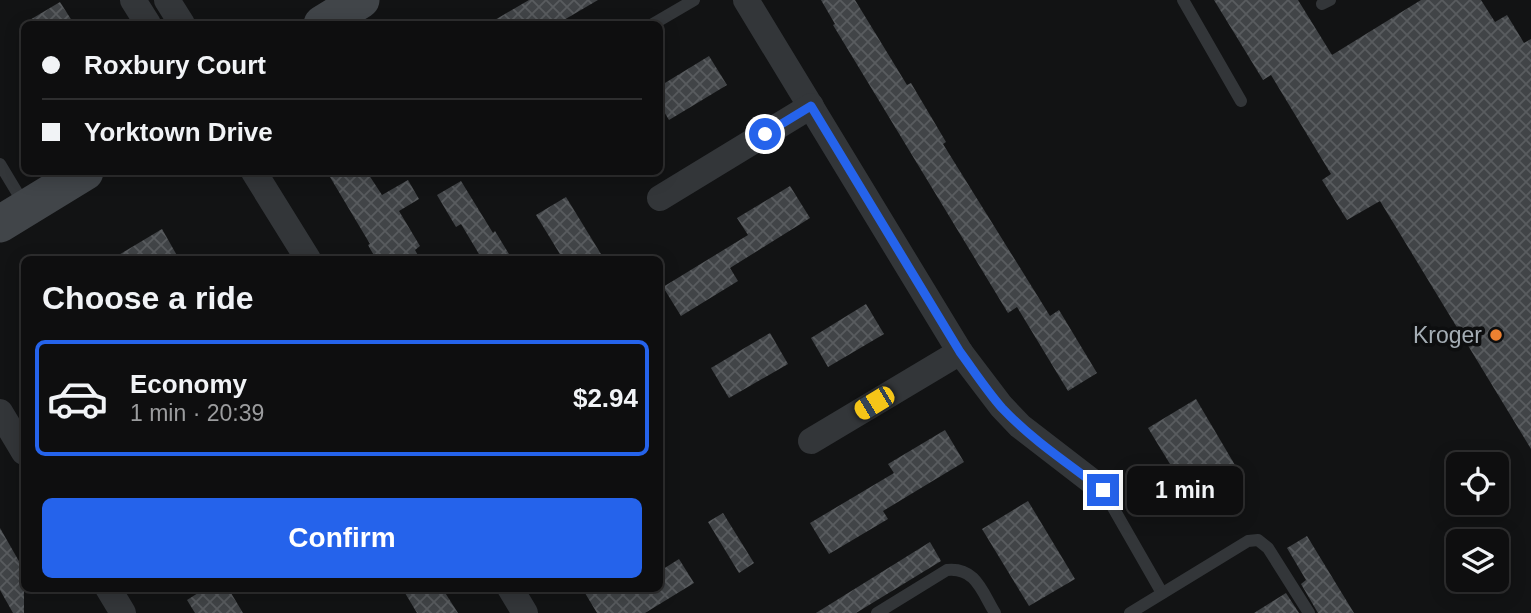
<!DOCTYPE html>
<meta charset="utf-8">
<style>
:root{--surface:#0e0e0f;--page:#171718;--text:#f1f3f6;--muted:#9b9c9e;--line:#2e2e2f;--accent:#2563eb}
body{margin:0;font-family:Arial,sans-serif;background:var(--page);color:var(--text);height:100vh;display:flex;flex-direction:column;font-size:26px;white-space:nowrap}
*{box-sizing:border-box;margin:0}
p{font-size:23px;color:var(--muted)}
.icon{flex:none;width:38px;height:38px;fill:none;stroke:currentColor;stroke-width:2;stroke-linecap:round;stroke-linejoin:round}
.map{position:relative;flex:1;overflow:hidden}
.details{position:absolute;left:21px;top:256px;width:642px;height:336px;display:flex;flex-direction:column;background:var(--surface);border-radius:10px;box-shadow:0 4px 18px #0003,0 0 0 2px var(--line)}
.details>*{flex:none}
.guide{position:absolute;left:21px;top:21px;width:642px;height:154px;border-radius:10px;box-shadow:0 4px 18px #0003,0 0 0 2px var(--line);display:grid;align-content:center;height:154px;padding:0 21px;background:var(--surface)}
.tools{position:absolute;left:1446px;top:452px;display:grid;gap:14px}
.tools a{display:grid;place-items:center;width:63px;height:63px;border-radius:10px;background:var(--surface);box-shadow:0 4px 18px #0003,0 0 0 2px var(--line);font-size:35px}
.end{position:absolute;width:32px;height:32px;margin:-16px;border:9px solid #2563eb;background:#fff;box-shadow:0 0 0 4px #fff}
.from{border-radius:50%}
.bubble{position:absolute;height:49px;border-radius:10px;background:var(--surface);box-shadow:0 4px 18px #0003,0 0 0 2px var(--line);font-size:23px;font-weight:700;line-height:49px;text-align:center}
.car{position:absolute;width:21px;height:42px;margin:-21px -10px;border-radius:9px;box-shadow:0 0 5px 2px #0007;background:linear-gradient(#f5c518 24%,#345 0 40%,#f5c518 0 76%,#345 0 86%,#f5c518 0)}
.guide b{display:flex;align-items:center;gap:24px;height:66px;font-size:26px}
.guide b+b{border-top:2px solid var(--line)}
.guide i{width:18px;height:18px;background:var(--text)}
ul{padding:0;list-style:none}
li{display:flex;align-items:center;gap:21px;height:116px;margin:0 14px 10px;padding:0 7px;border:4px solid transparent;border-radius:10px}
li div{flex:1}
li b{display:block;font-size:26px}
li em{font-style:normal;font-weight:700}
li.active{border-color:var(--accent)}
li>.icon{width:63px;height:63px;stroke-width:1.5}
h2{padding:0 21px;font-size:32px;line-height:84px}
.button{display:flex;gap:14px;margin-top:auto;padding:14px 21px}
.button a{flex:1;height:80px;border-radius:10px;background:var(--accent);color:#fff;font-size:28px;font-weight:700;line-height:80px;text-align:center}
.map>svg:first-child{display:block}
.building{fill:url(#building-cross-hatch)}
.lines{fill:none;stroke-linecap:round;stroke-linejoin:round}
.lane{stroke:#333639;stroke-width:12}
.street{stroke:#333639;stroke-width:26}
.secondary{stroke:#414549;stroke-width:37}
.route{stroke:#2563eb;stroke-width:9}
.poi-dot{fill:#ed8131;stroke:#0d0e0f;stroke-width:2.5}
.labels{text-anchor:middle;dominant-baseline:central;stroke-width:7;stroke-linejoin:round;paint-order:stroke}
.poi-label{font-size:23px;fill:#a4adb4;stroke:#0d0e0f;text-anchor:end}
</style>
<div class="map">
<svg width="1531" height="613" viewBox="0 0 1531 613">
<defs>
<pattern id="building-cross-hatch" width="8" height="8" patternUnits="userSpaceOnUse" patternTransform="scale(1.75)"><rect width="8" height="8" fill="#414447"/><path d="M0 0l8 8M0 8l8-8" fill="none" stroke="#595c5f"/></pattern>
</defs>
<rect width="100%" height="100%" fill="#121314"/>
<g class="building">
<polygon points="529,0 598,0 557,24 488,24"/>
<polygon points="821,0 855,0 907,85 911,83 946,142 943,144 1050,316 1059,310 1097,373 1068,391 1017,307 1008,313 833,25 835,24"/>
<polygon points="1214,0 1298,0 1332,55 1421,0 1481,0 1495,22 1507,15 1524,43 1531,39 1531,449 1380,201 1347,220 1322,180 1331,174 1271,75 1263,80"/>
<polygon points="60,2 74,24 23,24"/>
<polygon points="709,56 727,85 669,120 660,105 660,86"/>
<polygon points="327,172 367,172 382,195 408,180 419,199 399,211 420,246 415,250 420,259 376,259 368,245 370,244"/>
<polygon points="461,181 493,233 495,231 512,259 482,259 461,224 456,227 437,195"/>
<polygon points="790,186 810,218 730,268 738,281 681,316 663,287 748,235 737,218"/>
<polygon points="566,197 604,259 563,259 536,215"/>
<polygon points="162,229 179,259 112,259"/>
<polygon points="866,304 884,334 828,367 811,338"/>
<polygon points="770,333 788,364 729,398 711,368"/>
<polygon points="1196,399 1242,477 1195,505 1148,428"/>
<polygon points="945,430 964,462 883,511 888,519 829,554 810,523 894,473 888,464"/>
<polygon points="1028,501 1075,579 1029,606 982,529"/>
<polygon points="723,513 754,563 739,573 708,522"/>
<polygon points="0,528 24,570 24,613 13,613 0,590"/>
<polygon points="1307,536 1354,613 1318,613 1301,584 1306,580 1287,548"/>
<polygon points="930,542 941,561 856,613 816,613"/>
<polygon points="679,559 694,583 645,613 597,613 582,588 660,588 660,571"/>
<polygon points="206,588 228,588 243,613 195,613 187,600"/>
<polygon points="402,588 442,588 458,613 417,613"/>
<polygon points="1286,593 1299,613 1254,613"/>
</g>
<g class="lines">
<g class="lane">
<polyline points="1183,0 1241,101"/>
<polyline points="1322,4 1330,0"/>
<polyline points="653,24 694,0"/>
<polyline points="0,164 24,204"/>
<polyline points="1103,490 1162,593"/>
<path d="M877 613 947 570C976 567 982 592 995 613"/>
<polyline points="1130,613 1248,541 1258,540 1268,548 1309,613"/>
</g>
<g class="street">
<polyline points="133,0 148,24"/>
<polyline points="167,0 182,24"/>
<polyline points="746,0 960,352 1001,406 1020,426 1103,490"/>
<polyline points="254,172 308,259"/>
<polyline points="660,198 811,106"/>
<polyline points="0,412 24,452"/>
<polyline points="811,441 960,352"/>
<polyline points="108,588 123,613"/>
<polyline points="510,588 525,613"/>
</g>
<g class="secondary">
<polyline points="322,24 361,0"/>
<polyline points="0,224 85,172"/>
</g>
</g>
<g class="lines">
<path class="route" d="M765 134 811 106 960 352C974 371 987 391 1002 408 1032 440 1069 464 1103 490"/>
</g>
<circle class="poi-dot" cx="1496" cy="335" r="7"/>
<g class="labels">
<g class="poi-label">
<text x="1482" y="335">Kroger</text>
</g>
</g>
</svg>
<div class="tools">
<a><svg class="icon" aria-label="locate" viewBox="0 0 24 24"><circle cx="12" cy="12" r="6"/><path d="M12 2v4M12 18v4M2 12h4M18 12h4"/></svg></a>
<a><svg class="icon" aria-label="layers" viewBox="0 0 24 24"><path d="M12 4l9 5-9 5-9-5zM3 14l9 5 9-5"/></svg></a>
</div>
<i class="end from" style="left:765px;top:134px"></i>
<i class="end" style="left:1103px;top:490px"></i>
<div class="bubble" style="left:1127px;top:466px;width:116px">1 min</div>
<i class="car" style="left:874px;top:403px;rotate:239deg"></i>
<div class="guide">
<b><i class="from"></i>Roxbury Court</b>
<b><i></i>Yorktown Drive</b>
</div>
<section class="details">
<h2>Choose a ride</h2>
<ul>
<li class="active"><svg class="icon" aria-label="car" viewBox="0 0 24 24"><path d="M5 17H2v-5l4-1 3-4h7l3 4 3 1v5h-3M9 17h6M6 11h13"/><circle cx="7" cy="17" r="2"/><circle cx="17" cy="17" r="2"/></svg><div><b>Economy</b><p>1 min · 20:39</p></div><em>$2.94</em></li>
</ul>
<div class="button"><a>Confirm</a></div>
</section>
</div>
